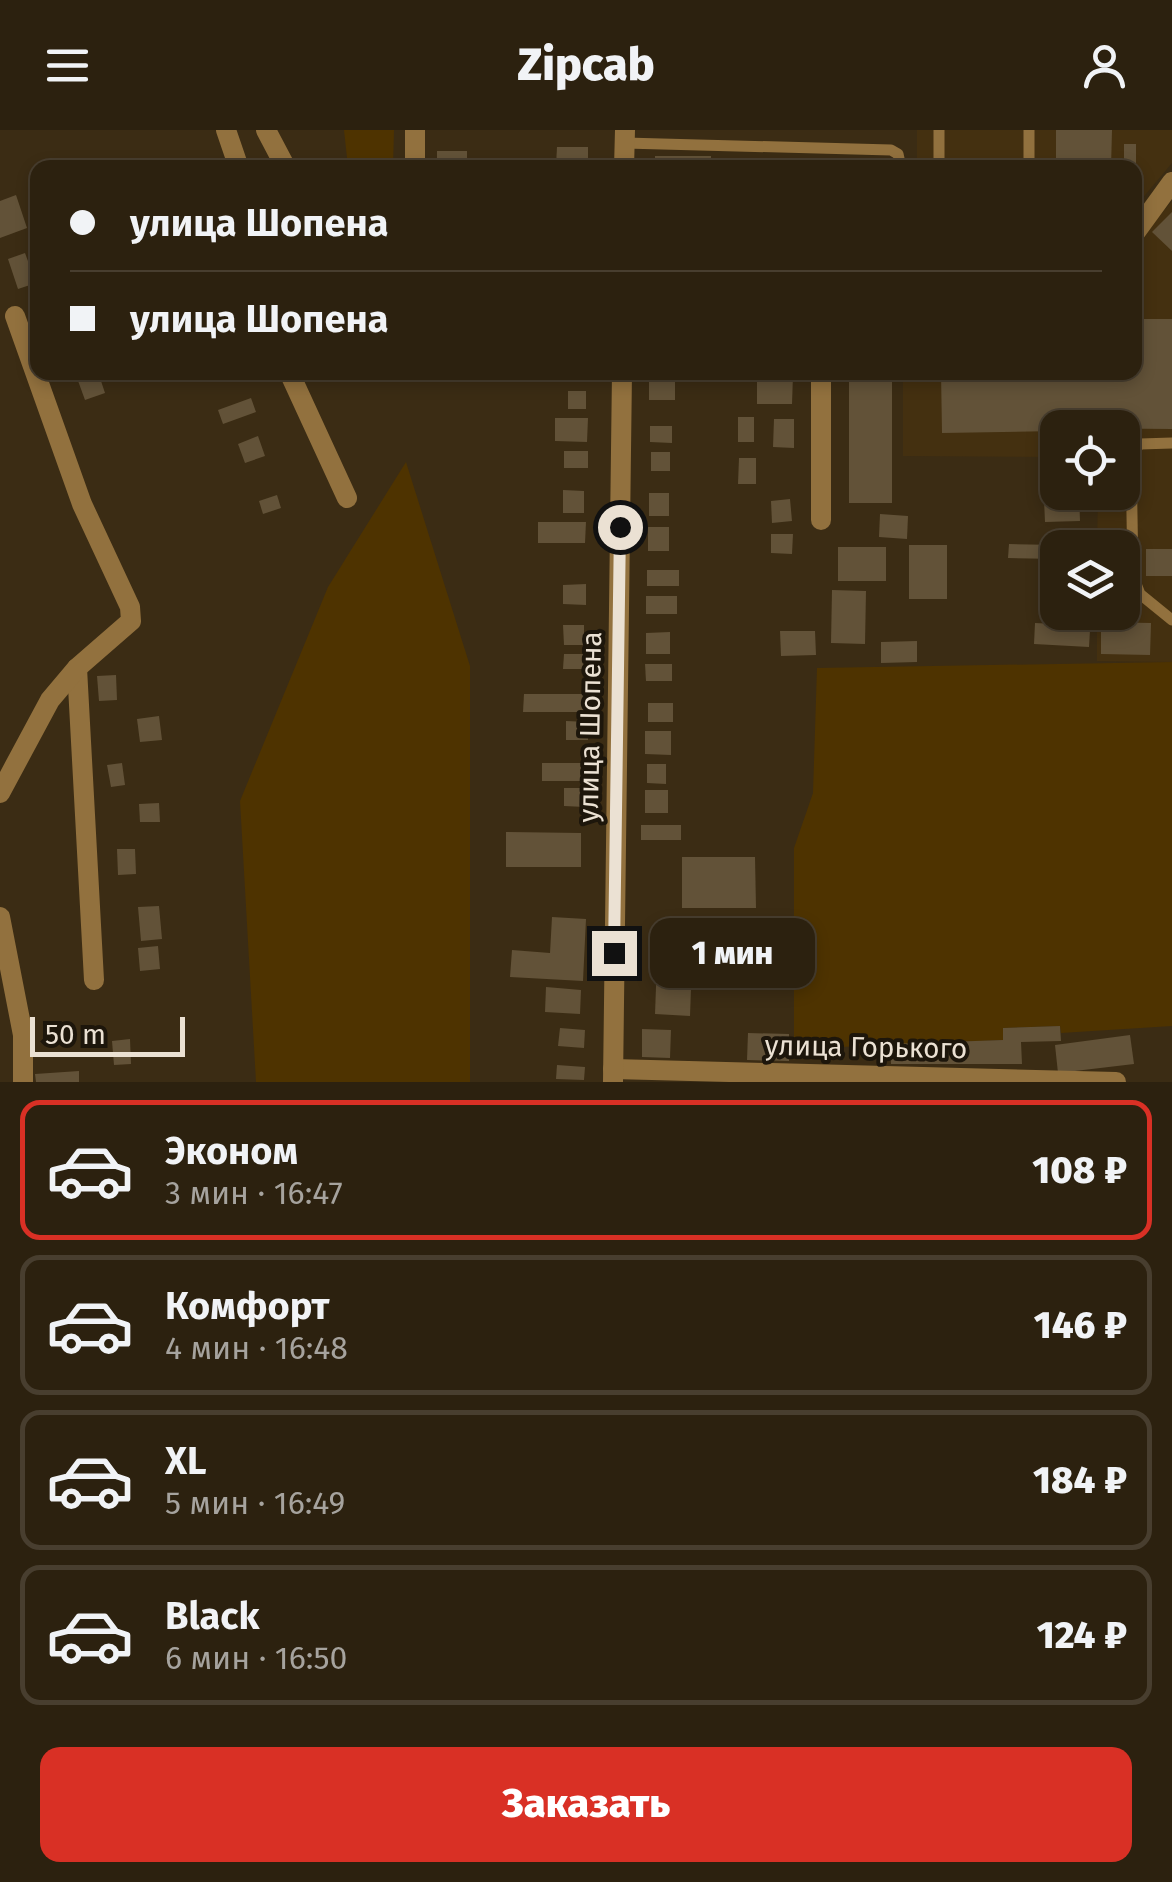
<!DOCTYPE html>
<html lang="ru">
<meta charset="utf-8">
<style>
:root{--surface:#2c210f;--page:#382e1d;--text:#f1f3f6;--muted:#a6a39e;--line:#483e2f;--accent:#d93025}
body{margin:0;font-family:"Fira Sans",sans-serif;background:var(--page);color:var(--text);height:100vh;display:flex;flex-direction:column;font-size:38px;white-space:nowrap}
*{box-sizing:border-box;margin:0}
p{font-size:32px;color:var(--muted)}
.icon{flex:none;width:55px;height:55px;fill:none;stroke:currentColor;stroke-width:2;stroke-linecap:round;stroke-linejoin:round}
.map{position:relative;height:952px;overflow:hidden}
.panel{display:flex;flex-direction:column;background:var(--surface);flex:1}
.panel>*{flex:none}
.banner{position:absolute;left:30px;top:30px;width:1112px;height:220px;border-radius:20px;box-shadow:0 5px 15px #0003,0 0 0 2px var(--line);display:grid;align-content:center;height:220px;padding:0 40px;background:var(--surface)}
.buttons{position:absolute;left:1040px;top:280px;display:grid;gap:20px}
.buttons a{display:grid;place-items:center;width:100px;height:100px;border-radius:20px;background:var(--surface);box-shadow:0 5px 15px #0003,0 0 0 2px var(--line);font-size:50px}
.scale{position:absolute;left:30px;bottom:25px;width:155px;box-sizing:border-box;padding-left:10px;border:5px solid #ebe1d3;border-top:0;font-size:28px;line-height:35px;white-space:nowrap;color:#ebe1d3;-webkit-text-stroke:8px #1d160b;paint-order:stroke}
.end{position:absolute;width:45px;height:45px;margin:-22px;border:12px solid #ebe1d3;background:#111;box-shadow:0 0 0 5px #111}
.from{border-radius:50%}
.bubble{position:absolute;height:70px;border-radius:20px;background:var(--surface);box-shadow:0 5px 15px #0003,0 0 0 2px var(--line);font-size:32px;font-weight:800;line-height:70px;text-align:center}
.banner b{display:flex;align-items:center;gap:35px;height:95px;font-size:38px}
.banner b+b{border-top:2px solid var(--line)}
.banner i{width:25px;height:25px;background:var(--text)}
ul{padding:18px 0 0;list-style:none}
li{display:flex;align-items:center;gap:30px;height:140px;margin:0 20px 15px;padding:0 20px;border:5px solid var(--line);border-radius:20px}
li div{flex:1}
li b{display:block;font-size:38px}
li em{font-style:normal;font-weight:800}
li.current{border-color:var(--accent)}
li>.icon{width:90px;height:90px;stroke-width:1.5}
.primary-button{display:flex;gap:20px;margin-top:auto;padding:20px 40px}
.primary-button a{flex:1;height:115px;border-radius:20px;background:var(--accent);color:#fff;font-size:40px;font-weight:800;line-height:115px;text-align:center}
header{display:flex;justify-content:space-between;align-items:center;height:130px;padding:0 40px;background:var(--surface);font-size:45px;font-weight:800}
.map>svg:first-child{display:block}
.built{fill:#443010}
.green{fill:#4e3300}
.building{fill:#625238}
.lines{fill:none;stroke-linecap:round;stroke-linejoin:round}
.lane{stroke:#92713e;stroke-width:11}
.street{stroke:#92713e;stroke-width:20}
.route{stroke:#ebe1d3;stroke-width:12}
.labels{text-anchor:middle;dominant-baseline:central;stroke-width:8;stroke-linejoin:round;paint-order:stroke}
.street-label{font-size:28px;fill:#ebe1d3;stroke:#1d160b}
</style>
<header><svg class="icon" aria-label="menu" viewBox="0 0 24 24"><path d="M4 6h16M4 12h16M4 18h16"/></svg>Zipcab<svg class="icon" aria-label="person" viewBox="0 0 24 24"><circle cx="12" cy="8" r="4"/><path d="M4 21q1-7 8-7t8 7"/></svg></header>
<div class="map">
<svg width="1172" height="952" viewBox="0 0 1172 952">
<rect width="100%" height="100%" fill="#3b2c14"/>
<g class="built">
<polygon points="917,0 1172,0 1172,33 1135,77 1135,38 917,38"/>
<polygon points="1172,71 1172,532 1097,531 1097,483 1122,482 1122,418 1097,417 1098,363 1122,362 1122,298 1058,298 1057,327 903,326 903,243 1135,242 1135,115"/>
</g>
<g class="green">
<polygon points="344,0 394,0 393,37 348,37"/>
<polygon points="406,332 470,536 470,952 256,952 240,671 328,457"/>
<polygon points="1172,532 1172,896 1061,903 1060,896 1003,898 1003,910 794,919 794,718 813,663 817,538"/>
</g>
<g class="building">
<polygon points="1056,0 1112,0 1111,38 1056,38"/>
<rect x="1124" y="14" width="12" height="24"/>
<polygon points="557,17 588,17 588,36 556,36"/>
<rect x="437" y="21" width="30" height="17"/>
<rect x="655" y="26" width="56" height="12"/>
<polygon points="16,65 27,98 0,108 0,71"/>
<polygon points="1172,82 1172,121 1152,102"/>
<polygon points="25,123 36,153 18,159 8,129"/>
<polygon points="1135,169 1139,189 1172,189 1172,299 1058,298 1058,301 942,303 941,242 1135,242"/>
<polygon points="98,242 105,263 85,270 77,248"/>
<rect x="849" y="242" width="43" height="131"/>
<polygon points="757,244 793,245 792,274 757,274"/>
<rect x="649" y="248" width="26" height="22"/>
<rect x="568" y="261" width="18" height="18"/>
<polygon points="251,268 256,282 223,294 218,280"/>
<rect x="738" y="287" width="16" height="25"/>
<polygon points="555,288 588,288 587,312 555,311"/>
<polygon points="774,289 794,289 794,318 773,317"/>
<polygon points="650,296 672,296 672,313 650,312"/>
<polygon points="258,306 265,326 245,333 238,314"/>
<rect x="564" y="321" width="24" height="17"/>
<rect x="651" y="322" width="19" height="19"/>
<polygon points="739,328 756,328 756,354 738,354"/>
<polygon points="1058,346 1058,362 1079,362 1080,391 1045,392 1043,347"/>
<polygon points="563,360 584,361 584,383 563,383"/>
<rect x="649" y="363" width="20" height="23"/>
<polygon points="277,365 281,378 263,384 259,371"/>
<polygon points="790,369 792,391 772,393 771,371"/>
<polygon points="880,384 908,386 907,409 879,407"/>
<polygon points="538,392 586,392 585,413 538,413"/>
<rect x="648" y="397" width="21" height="24"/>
<polygon points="771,404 793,404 792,424 771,423"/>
<polygon points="1009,414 1058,415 1058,429 1008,428"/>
<rect x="909" y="415" width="38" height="54"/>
<rect x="838" y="417" width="48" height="34"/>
<rect x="1146" y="419" width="26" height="27"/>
<rect x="647" y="440" width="32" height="16"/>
<polygon points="586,454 586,475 563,474 563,455"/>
<polygon points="832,460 866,461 865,514 831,513"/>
<rect x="646" y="466" width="31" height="18"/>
<polygon points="1077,483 1091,483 1089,517 1034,514 1035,493 1077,495"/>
<polygon points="1101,492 1151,493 1150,525 1101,524"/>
<polygon points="563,495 584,495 584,515 564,515"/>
<polygon points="780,501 815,501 816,525 781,526"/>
<polygon points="670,502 670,524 646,524 646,503"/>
<polygon points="917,511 917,532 881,533 881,512"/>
<polygon points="564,524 584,524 584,539 563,539"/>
<polygon points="645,534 672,534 672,551 646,551"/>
<polygon points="116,545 117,570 99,571 97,546"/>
<polygon points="524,564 586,564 586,582 523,582"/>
<rect x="648" y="573" width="25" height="19"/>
<polygon points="159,586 162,610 140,612 137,589"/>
<polygon points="566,591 588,592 588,610 566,610"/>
<polygon points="645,601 671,601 671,625 645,624"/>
<polygon points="122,633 125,655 111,657 107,635"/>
<rect x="542" y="633" width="43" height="18"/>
<polygon points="647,634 666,634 666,654 647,653"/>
<polygon points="564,658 585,658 585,677 564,676"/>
<rect x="645" y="660" width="23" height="23"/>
<polygon points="159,673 160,692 140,692 139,674"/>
<rect x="641" y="695" width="40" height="15"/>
<polygon points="506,702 581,703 581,737 506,737"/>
<polygon points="117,719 135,719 136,744 118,745"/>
<polygon points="682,727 755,727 756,778 682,778"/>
<polygon points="159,776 162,809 141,811 138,777"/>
<polygon points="552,787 586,789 583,851 510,847 512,820 550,823"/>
<polygon points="783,795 798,796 795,820 781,818"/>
<polygon points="158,816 160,839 140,841 138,818"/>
<polygon points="657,830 692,831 690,886 655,884"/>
<polygon points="546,857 581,860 580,884 545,882"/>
<polygon points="1060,896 1061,911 1021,912 1022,934 891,934 890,914 1003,910 1003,898"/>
<polygon points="560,898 585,900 584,918 558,916"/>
<polygon points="642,899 671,900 670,928 642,927"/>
<polygon points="748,903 789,904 789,931 747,930"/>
<polygon points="1130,905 1134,934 1058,943 1055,915"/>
<polygon points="130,909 131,934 114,935 112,911"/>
<polygon points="557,935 585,937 584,950 556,949"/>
<polygon points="79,941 79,952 36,952 35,944"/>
</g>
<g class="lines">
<g class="lane">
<polyline points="625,13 891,20 898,24 901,38"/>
<polyline points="939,38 939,0"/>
<polyline points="1029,38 1029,0"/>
<polyline points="1172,313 1140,314 1131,325 1133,446 1140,464 1172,490"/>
</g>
<g class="street">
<polyline points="226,0 239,38"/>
<polyline points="266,0 286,38"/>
<polyline points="415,38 415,0"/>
<polyline points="624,38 625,0"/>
<polyline points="1135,103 1172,52"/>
<polyline points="289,242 347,368"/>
<polyline points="821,242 821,390"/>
<polyline points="77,538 94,850"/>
<polyline points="0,663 50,570 77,538 131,491 130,477 82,374 15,186"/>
<polyline points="0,787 23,905 23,952"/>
<polyline points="613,939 1116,952"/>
<polyline points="613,952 622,242"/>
</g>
</g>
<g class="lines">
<polyline class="route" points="614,823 620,397"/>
</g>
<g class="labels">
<g class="street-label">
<text transform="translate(590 597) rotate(-89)">улица Шопена</text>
<text transform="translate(866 917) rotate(1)">улица Горького</text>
</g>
</g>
</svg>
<div class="buttons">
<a><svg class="icon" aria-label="locate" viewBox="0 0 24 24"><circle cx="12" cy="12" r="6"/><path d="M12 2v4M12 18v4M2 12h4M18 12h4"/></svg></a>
<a><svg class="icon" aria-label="layers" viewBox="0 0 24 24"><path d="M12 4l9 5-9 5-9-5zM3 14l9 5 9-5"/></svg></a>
</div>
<div class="scale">50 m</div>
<i class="end from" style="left:620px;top:397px"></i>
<i class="end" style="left:614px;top:823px"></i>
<div class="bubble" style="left:650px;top:788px;width:165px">1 мин</div>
<div class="banner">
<b><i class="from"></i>улица Шопена</b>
<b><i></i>улица Шопена</b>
</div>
</div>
<section class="panel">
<ul>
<li class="current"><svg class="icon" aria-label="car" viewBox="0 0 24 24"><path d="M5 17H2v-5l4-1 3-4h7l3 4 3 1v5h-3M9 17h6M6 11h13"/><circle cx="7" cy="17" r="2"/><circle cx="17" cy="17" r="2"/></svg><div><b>Эконом</b><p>3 мин · 16:47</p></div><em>108 ₽</em></li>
<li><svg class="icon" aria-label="car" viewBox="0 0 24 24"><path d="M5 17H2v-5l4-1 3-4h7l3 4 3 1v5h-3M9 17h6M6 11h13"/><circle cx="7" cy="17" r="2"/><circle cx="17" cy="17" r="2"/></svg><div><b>Комфорт</b><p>4 мин · 16:48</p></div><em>146 ₽</em></li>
<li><svg class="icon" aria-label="car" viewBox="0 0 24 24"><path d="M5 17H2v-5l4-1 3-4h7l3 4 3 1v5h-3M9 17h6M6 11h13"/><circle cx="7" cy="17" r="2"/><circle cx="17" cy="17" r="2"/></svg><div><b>XL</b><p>5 мин · 16:49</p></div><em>184 ₽</em></li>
<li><svg class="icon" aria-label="car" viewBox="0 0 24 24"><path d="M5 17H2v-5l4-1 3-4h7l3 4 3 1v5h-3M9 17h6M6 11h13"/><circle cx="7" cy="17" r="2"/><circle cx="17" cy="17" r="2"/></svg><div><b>Black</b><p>6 мин · 16:50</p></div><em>124 ₽</em></li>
</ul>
<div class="primary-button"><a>Заказать</a></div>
</section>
